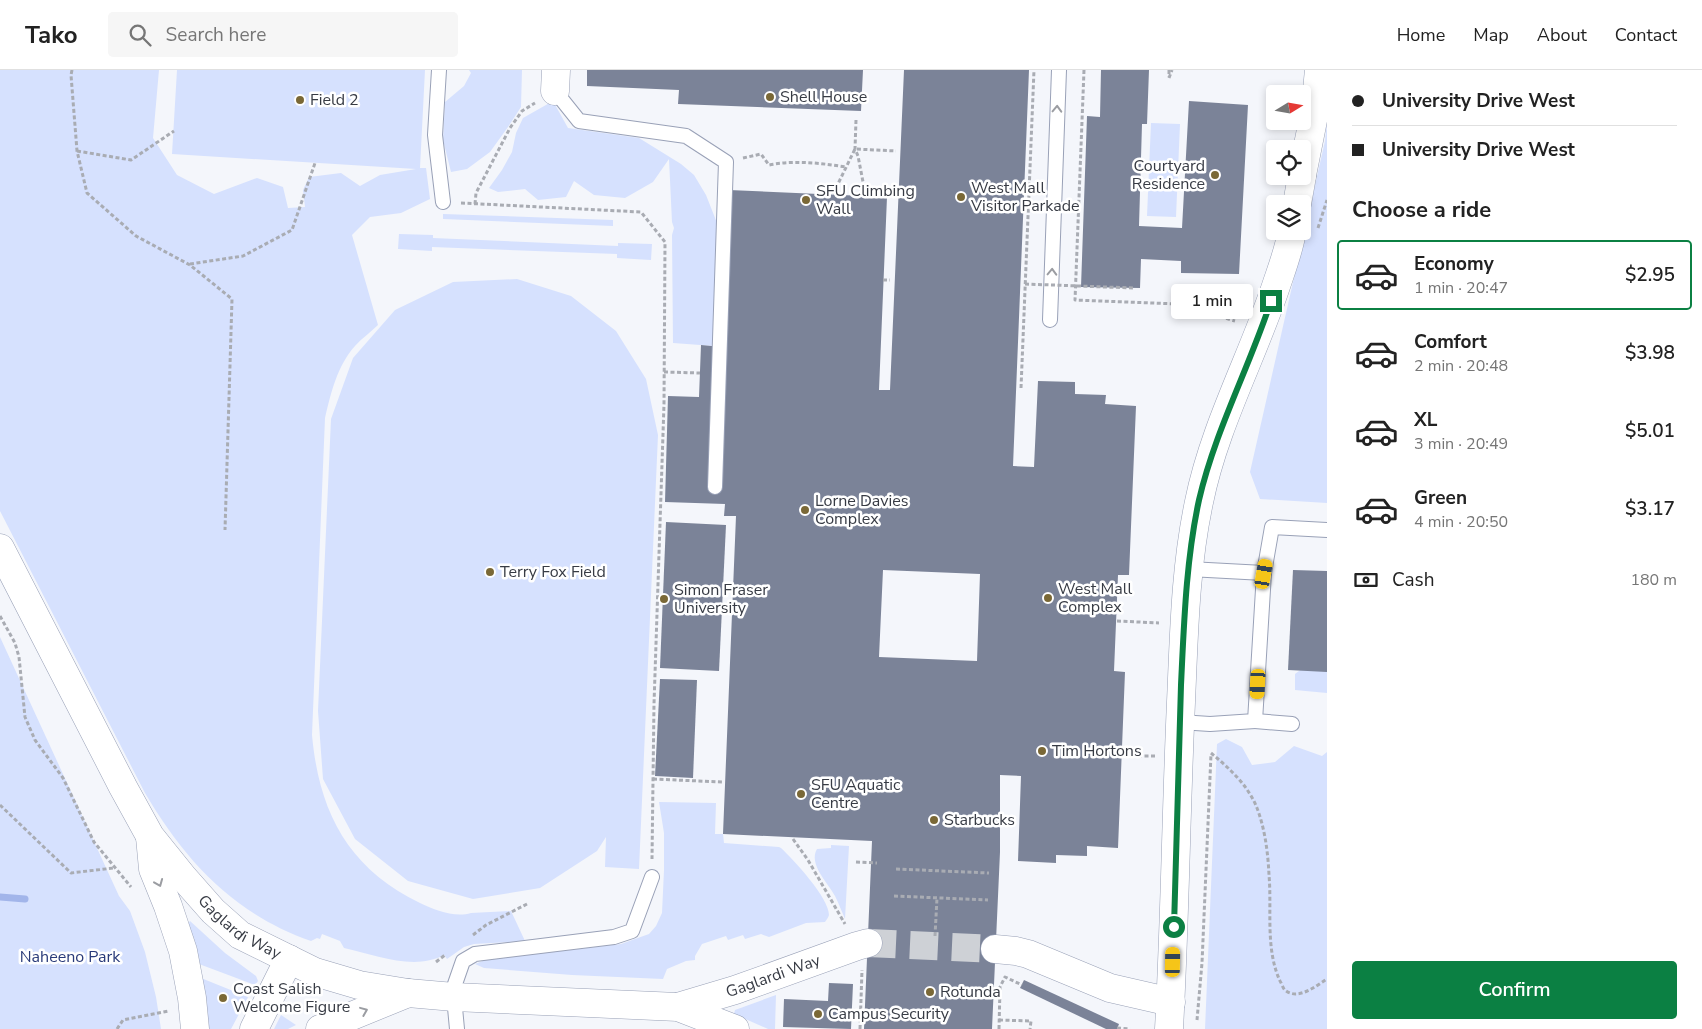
<!DOCTYPE html>
<meta charset="utf-8">
<style>
:root{--surface:#fff;--page:#f6f6f6;--text:#222;--muted:#767676;--line:#e0e0e0;--accent:#0b8043}
body{margin:0;font-family:"Nunito Sans",sans-serif;background:var(--page);color:var(--text);height:100vh;display:flex;flex-direction:column;font-size:19px;white-space:nowrap}
*{box-sizing:border-box;margin:0}
p{font-size:16px;color:var(--muted)}
.icon{flex:none;width:28px;height:28px;fill:none;stroke:currentColor;stroke-width:2;stroke-linecap:round;stroke-linejoin:round}
.map{position:relative;flex:1;overflow:hidden}
.panel{display:flex;flex-direction:column;background:var(--surface);width:375px}
.panel>*{flex:none}
.banner{display:grid;align-content:center;height:110px;padding:0 25px;background:var(--surface)}
.needle{width:32px;rotate:79deg}
.controls{position:absolute;left:1266px;top:15px;display:grid;gap:10px}
.controls a{display:grid;place-items:center;width:45px;height:45px;border-radius:5px;background:var(--surface);box-shadow:0 2px 8px #0003;font-size:25px}
.end{position:absolute;width:22px;height:22px;margin:-11px;border:6px solid #0b8043;background:#fff;box-shadow:0 0 0 2px #fff}
.from{border-radius:50%}
.bubble{position:absolute;height:35px;border-radius:5px;background:var(--surface);box-shadow:0 2px 8px #0003;font-size:16px;font-weight:600;line-height:35px;text-align:center}
.car{position:absolute;width:15px;height:30px;margin:-15px -8px;border-radius:6px;box-shadow:0 0 4px 1px #0007;background:linear-gradient(#f5c518 24%,#345 0 40%,#f5c518 0 76%,#345 0 86%,#f5c518 0)}
.banner b{display:flex;align-items:center;gap:18px;height:48px;font-size:19px}
.banner b+b{border-top:1px solid var(--line)}
.banner i{width:12px;height:12px;background:var(--text)}
ul{padding:0;list-style:none}
li{display:flex;align-items:center;gap:15px;height:70px;margin:0 10px 8px;padding:0 15px;border:2px solid transparent;border-radius:5px}
li div{flex:1}
li b{display:block;font-size:19px}
li em{font-style:normal;font-weight:600}
li.on{border-color:var(--accent)}
li>.icon{width:45px;height:45px;stroke-width:1.5}
h2{padding:0 25px;font-size:22px;line-height:60px}
.pay{display:flex;align-items:center;gap:12px;height:55px;padding:0 25px;font-size:19px}
.pay p{margin-inline-start:auto}
.primary-button{display:flex;gap:10px;margin-top:auto;padding:10px 25px}
.primary-button a{flex:1;height:58px;border-radius:5px;background:var(--accent);color:#fff;font-size:20px;font-weight:600;line-height:58px;text-align:center}
header{display:flex;align-items:center;gap:30px;box-sizing:border-box;height:70px;padding:0 25px;background:var(--surface);border-bottom:1px solid var(--line)}
header strong{font-size:24px}
nav{display:flex;gap:28px;margin-inline-start:auto;font-size:18px}
.search{width:350px;height:45px;background:var(--page);display:flex;align-items:center;gap:12px;box-sizing:border-box;padding:0 18px;border-radius:5px;color:var(--muted);font-size:19px}
main{display:flex;flex:1;min-height:0}
.map>svg:first-child{display:block}
.green{fill:#d6e1fe}
.lines{fill:none;stroke-linecap:round;stroke-linejoin:round}
.stream{stroke:#a2b5ea;stroke-width:7}
.building{fill:#7b8398;fill-rule:evenodd}
.secondary-tunnel{stroke:#ced1d6;stroke-width:28;stroke-dasharray:28 14;stroke-linecap:butt}
.lane-casing{stroke:#99a1b7;stroke-width:16}
.street-casing{stroke:#99a1b7;stroke-width:29}
.secondary-casing{stroke:#99a1b7;stroke-width:29}
.path{stroke:#a9acb3;stroke-width:3;stroke-dasharray:4 2.5;stroke-linecap:butt}
.lane{stroke:#fff;stroke-width:14}
.street{stroke:#fff;stroke-width:28}
.secondary{stroke:#fff;stroke-width:28}
.path-bridge{stroke:#a9acb3;stroke-width:3;stroke-dasharray:4 2.5;stroke-linecap:butt}
.oneway{stroke:#9b9da2}
.route{stroke:#0b8043;stroke-width:6}
.poi-dot{fill:#7a6836;stroke:#fff;stroke-width:2}
.labels{text-anchor:middle;dominant-baseline:central;stroke-width:5;stroke-linejoin:round;paint-order:stroke}
.poi-label{font-size:16px;fill:#373b44;stroke:#fff;text-anchor:start}
.street-label{font-size:16px;fill:#373b44;stroke:#fff}
.park-label{font-size:16px;fill:#293a79;stroke:#fff}
</style>
<header>
<strong>Tako</strong>
<div class="search"><svg class="icon" aria-label="search" viewBox="0 0 24 24"><circle cx="10" cy="10" r="6"/><path d="M15 15l6 6"/></svg>Search here</div>
<nav><a>Home</a><a>Map</a><a>About</a><a>Contact</a></nav>
</header>
<main>
<div class="map">
<svg width="1327" height="959" viewBox="0 0 1327 959">
<rect width="100%" height="100%" fill="#f4f6fb"/>
<g class="green">
<path d="M0 0H159L153 68 177 105 214 124 257 108 283 117 288 138 305 137 303 120 309 107 341 103 360 116 380 105 416 99 172 84 177 0H425L420 98H426L430 129 401 143 370 147 352 165 378 255C371 262 362 268 355 276 337 296 331 323 325 348L312 665C319 742 348 798 420 833 434 840 455 848 471 843L511 841 525 871 474 874 464 877 447 889 444 885C414 901 376 885 344 878L340 871 322 864 320 869 317 868 311 871C234 844 185 791 145 723L0 441Z"/>
<polygon points="469,0 522,0 521,37 508,57 490,82 467,99 451,102 443,70 445,32 464,16 471,3"/>
<polygon points="553,31 568,58 639,68 681,94 694,105 706,125 719,158 714,276 673,273 672,165 674,158 672,152 669,89 653,112 625,128 594,125 574,111 566,127 538,130 525,119 498,122 489,118 502,100 512,82 516,63 523,48"/>
<polygon points="1327,52 1327,433 1260,429 1250,402 1325,71"/>
<polygon points="1151,53 1180,54 1176,147 1147,146"/>
<polygon points="443,144 613,150 613,156 443,149"/>
<polygon points="399,164 433,165 433,168 618,176 618,173 652,174 651,190 617,188 617,184 432,177 432,181 398,179"/>
<polygon points="517,209 571,226 616,261 646,309 658,365 639,799 605,797 606,767 597,781 540,818 473,829 408,811 355,769 323,709 318,641 331,349 353,288 395,240 453,212"/>
<polygon points="0,567 119,826 130,841 145,882 156,927 161,959 0,959"/>
<polygon points="1315,589 1327,592 1327,623 1295,620 1295,604"/>
<polygon points="1226,669 1242,677 1252,695 1275,692 1294,676 1322,686 1327,682 1327,959 1205,959 1217,674"/>
<path d="M659 732 716 733 715 764H723L724 773 779 777 781 778C794 790 829 828 829 845 828 848 827 849 825 852L806 853 769 867 761 864 745 869 743 865 728 870 726 866 702 874 695 886V890L686 891 667 899 663 909 572 905 484 898 475 894 485 890 621 874 649 864 656 856 662 843 664 800V763Z"/>
<path d="M831 775 849 776 845 849C842 842 839 834 835 826 828 813 808 794 817 779L831 778Z"/>
<polygon points="190,851 225,883 256,906 258,911 255,915 199,894 188,854"/>
<polygon points="201,908 248,927 231,959 207,959"/>
<polygon points="776,925 775,959 768,959 734,944 735,940"/>
<polygon points="281,945 296,955 288,959 274,959"/>
</g>
<g class="lines">
<polyline class="stream" points="0,827 25,829"/>
</g>
<g class="building">
<polygon points="587,0 863,0 861,41 678,34 679,20 587,16"/>
<path d="M904 0H1029L1013 396 1034 397 1038 311 1075 312V324L1106 325 1105 334 1136 336 1129 505H1118L1114 601 1125 602 1118 778 1087 776V786L1056 785V793L1018 791 1021 706 1000 705V782L992 959H864L872 771 723 764 736 446H724L725 434 665 432 668 326 699 327 701 275 722 277 729 120 887 127 879 320H890ZM883 500 980 504 977 591 879 587Z"/>
<polygon points="1101,0 1149,0 1147,54 1142,54 1139,156 1182,158 1189,31 1248,35 1239,204 1181,203 1181,191 1141,189 1140,218 1081,217 1087,46 1100,47"/>
<polygon points="666,452 726,455 719,601 660,598"/>
<polygon points="1293,500 1327,501 1327,602 1288,600"/>
<polygon points="660,609 697,610 693,708 655,706"/>
<polygon points="1024,910 1119,954 1117,959 1106,959 1020,918"/>
<polygon points="829,913 853,914 851,959 783,957 784,929 828,931"/>
</g>
<g class="lines">
<polyline class="secondary-tunnel" points="868,873 995,879"/>
<defs>
<g id="lane">
<polyline points="439,0 435,65 443,132"/>
<polyline points="555,21 579,51 686,66 726,92 715,417"/>
<polyline points="1050,250 1059,0"/>
<polyline points="1264,503 1272,457 1327,460"/>
<polyline points="1255,651 1292,654"/>
<polyline points="1180,652 1210,654 1255,651 1264,503 1189,499"/>
<polyline points="457,959 454,927 455,914 463,891 475,884 614,867 632,861 652,807"/>
</g>
<g id="street">
<polyline points="555,21 556,0"/>
<polyline points="254,959 289,889"/>
</g>
<g id="secondary">
<polyline points="1302,105 1315,40 1319,0"/>
<polyline points="1297,134 1302,106"/>
<path id="s1" d="M0 478 123 717 150 766 183 807 213 841 240 865 315 902 359 915 408 923 454 927 678 937 735 959"/>
<polyline points="150,767 153,799 168,836 183,881 192,928 195,959"/>
<polyline points="995,879 1016,881 1028,884 1110,918 1171,932"/>
<path id="s2" d="M678 937 735 920 857 876 868 873"/>
<polyline points="320,959 408,923"/>
<path d="M1169 959C1175 850 1176 741 1181 632 1184 565 1185 498 1199 432 1214 357 1252 288 1276 216 1282 198 1289 180 1292 161"/>
</g>
</defs>
<use href="#lane" class="lane-casing"/>
<use href="#street" class="street-casing"/>
<use href="#secondary" class="secondary-casing"/>
<g class="path">
<polyline points="72,0 71,5 77,81 87,123 136,166 190,195 232,229 225,460"/>
<polyline points="1084,0 1075,230 1179,234 1235,251"/>
<polyline points="1169,0 1169,7"/>
<polyline points="1169,8 1172,0"/>
<polyline points="856,50 855,79 858,86 864,117"/>
<polyline points="77,81 131,90 174,61"/>
<path d="M743 88 761 84 769 95C795 90 820 93 846 97"/>
<polyline points="833,124 855,79 896,81"/>
<polyline points="461,133 641,142 665,172 664,334 654,634 652,789"/>
<polyline points="475,134 476,123 510,58 522,41 535,33"/>
<polyline points="1318,158 1327,130"/>
<polyline points="190,194 243,186 292,160 315,93"/>
<polyline points="883,210 890,210"/>
<polyline points="664,302 700,303"/>
<polyline points="1021,318 1034,0"/>
<polyline points="0,546 15,573 19,587 25,647 35,670 63,708 94,772 131,817"/>
<polyline points="1117,551 1159,553"/>
<path d="M1211 683C1229 698 1248 715 1257 738 1265 759 1268 783 1269 805 1272 840 1265 878 1280 911 1282 914 1283 919 1286 921 1299 930 1316 916 1327 909"/>
<polyline points="1138,686 1155,686"/>
<polyline points="653,709 722,712"/>
<polyline points="0,735 71,803 114,798"/>
<polyline points="793,769 808,790 845,854"/>
<polyline points="856,792 877,793"/>
<polyline points="896,799 989,803"/>
<polyline points="894,826 988,830"/>
<polyline points="473,865 486,855 527,834"/>
<polyline points="935,866 937,828"/>
<polyline points="436,892 445,885"/>
<polyline points="999,950 1031,951 1030,959"/>
<polyline points="1197,950 1202,893 1211,684"/>
<polyline points="1117,958 1130,959"/>
<polyline points="117,959 123,950 169,941"/>
<polyline points="860,959 862,900"/>
<polyline points="999,959 1000,917 1005,907 1022,915"/>
</g>
<use href="#lane" class="lane"/>
<use href="#street" class="street"/>
<use href="#secondary" class="secondary"/>
<polyline class="path-bridge" points="1025,214 1133,218"/>
</g>
<defs><path id="oneway-chevron" d="M-2-3.5L2.5 0L-2 3.5" fill="none" stroke-width="1.6" stroke-linecap="round" stroke-linejoin="round" transform="scale(1.25)"/></defs>
<g class="oneway">
<use href="#oneway-chevron" transform="translate(1057 39) rotate(-88)"/>
<use href="#oneway-chevron" transform="translate(1052 202) rotate(-88)"/>
<use href="#oneway-chevron" transform="translate(159 813) rotate(68)"/>
<use href="#oneway-chevron" transform="translate(364 941) rotate(-22)"/>
</g>
<g class="lines">
<path class="route" d="M1174 857C1176 776 1178 695 1181 615 1184 553 1186 490 1199 430 1215 361 1249 298 1271 231"/>
</g>
<g class="poi-dot">
<circle cx="770" cy="27" r="5"/>
<circle cx="300" cy="30" r="5"/>
<circle cx="1215" cy="105" r="5"/>
<circle cx="961" cy="127" r="5"/>
<circle cx="806" cy="130" r="5"/>
<circle cx="805" cy="440" r="5"/>
<circle cx="490" cy="502" r="5"/>
<circle cx="1048" cy="528" r="5"/>
<circle cx="664" cy="529" r="5"/>
<circle cx="1042" cy="681" r="5"/>
<circle cx="801" cy="724" r="5"/>
<circle cx="934" cy="750" r="5"/>
<circle cx="930" cy="922" r="5"/>
<circle cx="223" cy="928" r="5"/>
<circle cx="818" cy="944" r="5"/>
</g>
<g class="labels">
<g class="poi-label">
<text x="780" y="27">Shell House</text>
<text x="310" y="30">Field 2</text>
<text x="1205" y="96" text-anchor="end">Courtyard<tspan x="1205" dy="18">Residence</tspan></text>
<text x="971" y="118">West Mall<tspan x="971" dy="18">Visitor Parkade</tspan></text>
<text x="816" y="121">SFU Climbing<tspan x="816" dy="18">Wall</tspan></text>
<text x="815" y="431">Lorne Davies<tspan x="815" dy="18">Complex</tspan></text>
<text x="500" y="502">Terry Fox Field</text>
<text x="1058" y="519">West Mall<tspan x="1058" dy="18">Complex</tspan></text>
<text x="674" y="520">Simon Fraser<tspan x="674" dy="18">University</tspan></text>
<text x="1052" y="681">Tim Hortons</text>
<text x="811" y="715">SFU Aquatic<tspan x="811" dy="18">Centre</tspan></text>
<text x="944" y="750">Starbucks</text>
<text x="233" y="919">Coast Salish<tspan x="233" dy="18">Welcome Figure</tspan></text>
<text x="940" y="922">Rotunda</text>
<text x="828" y="944">Campus Security</text>
</g>
<g class="street-label">
<text stroke="none"><textPath href="#s1" startOffset="454">Gaglardi Way</textPath></text>
<text stroke="none"><textPath href="#s2" startOffset="100">Gaglardi Way</textPath></text>
</g>
<g class="park-label">
<text x="70" y="887">Naheeno Park</text>
</g>
</g>
</svg>
<div class="controls">
<a><svg class="needle" viewBox="-14 -14 28 28"><path d="M0-13l5 13h-10z" fill="#e53935"/><path d="M0 13l5-13h-10z" fill="#767676"/></svg></a>
<a><svg class="icon" aria-label="locate" viewBox="0 0 24 24"><circle cx="12" cy="12" r="6"/><path d="M12 2v4M12 18v4M2 12h4M18 12h4"/></svg></a>
<a><svg class="icon" aria-label="layers" viewBox="0 0 24 24"><path d="M12 4l9 5-9 5-9-5zM3 14l9 5 9-5"/></svg></a>
</div>
<i class="end from" style="left:1174px;top:857px"></i>
<i class="end" style="left:1271px;top:231px"></i>
<div class="bubble" style="left:1171px;top:214px;width:82px">1 min</div>
<i class="car" style="left:1264px;top:504px;rotate:10deg"></i>
<i class="car" style="left:1258px;top:614px;rotate:183deg"></i>
<i class="car" style="left:1173px;top:892px;rotate:1deg"></i>
</div>
<section class="panel">
<div class="banner">
<b><i class="from"></i>University Drive West</b>
<b><i></i>University Drive West</b>
</div>
<h2>Choose a ride</h2>
<ul>
<li class="on"><svg class="icon" aria-label="car" viewBox="0 0 24 24"><path d="M5 17H2v-5l4-1 3-4h7l3 4 3 1v5h-3M9 17h6M6 11h13"/><circle cx="7" cy="17" r="2"/><circle cx="17" cy="17" r="2"/></svg><div><b>Economy</b><p>1 min · 20:47</p></div><em>$2.95</em></li>
<li><svg class="icon" aria-label="car" viewBox="0 0 24 24"><path d="M5 17H2v-5l4-1 3-4h7l3 4 3 1v5h-3M9 17h6M6 11h13"/><circle cx="7" cy="17" r="2"/><circle cx="17" cy="17" r="2"/></svg><div><b>Comfort</b><p>2 min · 20:48</p></div><em>$3.98</em></li>
<li><svg class="icon" aria-label="car" viewBox="0 0 24 24"><path d="M5 17H2v-5l4-1 3-4h7l3 4 3 1v5h-3M9 17h6M6 11h13"/><circle cx="7" cy="17" r="2"/><circle cx="17" cy="17" r="2"/></svg><div><b>XL</b><p>3 min · 20:49</p></div><em>$5.01</em></li>
<li><svg class="icon" aria-label="car" viewBox="0 0 24 24"><path d="M5 17H2v-5l4-1 3-4h7l3 4 3 1v5h-3M9 17h6M6 11h13"/><circle cx="7" cy="17" r="2"/><circle cx="17" cy="17" r="2"/></svg><div><b>Green</b><p>4 min · 20:50</p></div><em>$3.17</em></li>
</ul>
<div class="pay"><svg class="icon" aria-label="cash" viewBox="0 0 24 24"><path d="M3 7h18v10H3z"/><circle cx="12" cy="12" r="2"/></svg>Cash<p>180 m</p></div>
<div class="primary-button"><a>Confirm</a></div>
</section>
</main>
